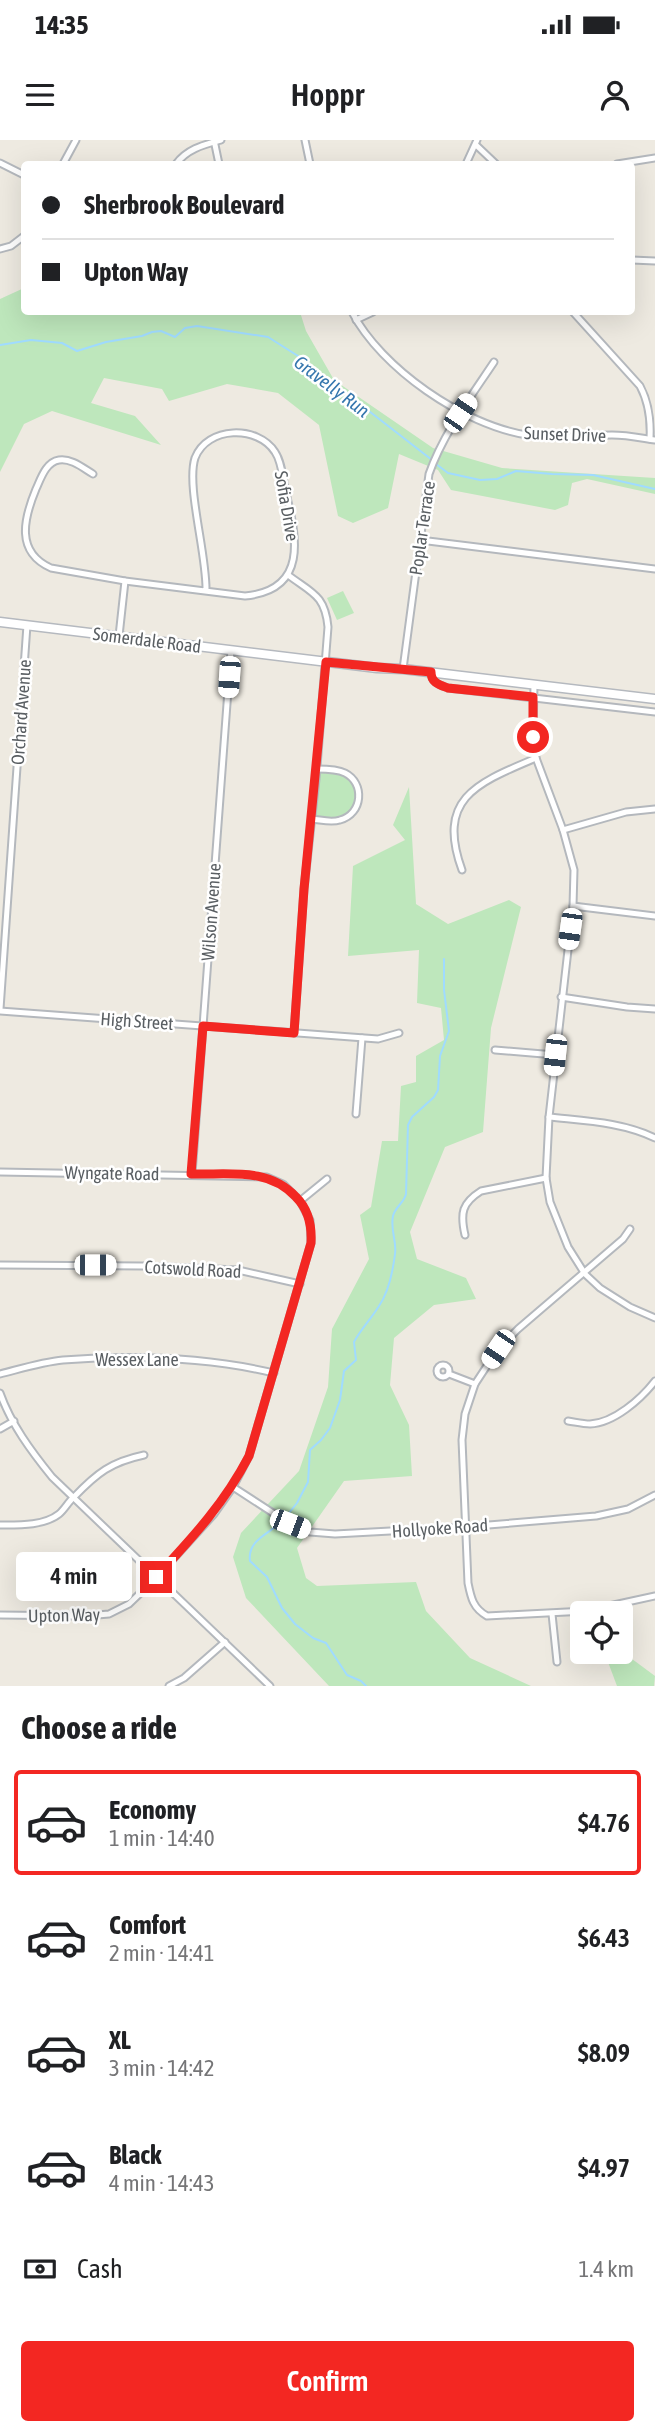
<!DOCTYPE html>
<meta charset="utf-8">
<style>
:root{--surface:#fff;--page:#f6f6f6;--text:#202124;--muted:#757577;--line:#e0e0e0;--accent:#f32722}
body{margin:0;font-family:"Asap Condensed",sans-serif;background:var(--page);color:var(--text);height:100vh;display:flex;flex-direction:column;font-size:26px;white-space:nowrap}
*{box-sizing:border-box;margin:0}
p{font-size:23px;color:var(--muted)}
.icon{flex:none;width:38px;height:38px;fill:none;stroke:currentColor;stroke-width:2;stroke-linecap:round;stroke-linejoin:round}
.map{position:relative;height:1546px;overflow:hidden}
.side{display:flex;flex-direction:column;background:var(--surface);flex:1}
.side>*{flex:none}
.banner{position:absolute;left:21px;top:21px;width:614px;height:154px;border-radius:7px;box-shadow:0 7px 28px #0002;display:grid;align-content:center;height:154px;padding:0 21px;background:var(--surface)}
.tools{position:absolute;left:570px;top:1461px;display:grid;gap:14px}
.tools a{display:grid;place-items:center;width:63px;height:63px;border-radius:7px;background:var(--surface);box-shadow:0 7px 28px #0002;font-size:35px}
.end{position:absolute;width:32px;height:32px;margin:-16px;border:9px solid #f32722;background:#fff;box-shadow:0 0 0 4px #fff}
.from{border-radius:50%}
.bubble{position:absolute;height:49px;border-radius:7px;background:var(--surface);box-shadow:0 7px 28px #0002;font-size:23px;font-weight:600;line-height:49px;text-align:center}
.car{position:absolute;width:21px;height:42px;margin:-21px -10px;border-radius:9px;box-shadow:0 0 5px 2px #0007;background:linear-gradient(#fff 24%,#345 0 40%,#fff 0 76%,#345 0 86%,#fff 0)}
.banner b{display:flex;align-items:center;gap:24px;height:66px;font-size:26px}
.banner b+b{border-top:2px solid var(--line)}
.banner i{width:18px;height:18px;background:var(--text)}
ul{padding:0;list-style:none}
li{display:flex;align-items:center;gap:21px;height:105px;margin:0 14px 10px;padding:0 7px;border:4px solid transparent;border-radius:7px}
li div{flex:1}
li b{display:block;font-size:26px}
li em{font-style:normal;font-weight:600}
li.selected{border-color:var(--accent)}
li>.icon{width:63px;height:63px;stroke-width:1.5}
h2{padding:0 21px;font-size:32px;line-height:84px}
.pay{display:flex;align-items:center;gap:18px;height:77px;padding:0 21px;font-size:26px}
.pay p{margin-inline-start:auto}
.button{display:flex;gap:14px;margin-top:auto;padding:14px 21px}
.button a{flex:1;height:80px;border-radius:7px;background:var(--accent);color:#fff;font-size:28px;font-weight:600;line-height:80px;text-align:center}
.status{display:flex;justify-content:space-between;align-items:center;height:49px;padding:0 35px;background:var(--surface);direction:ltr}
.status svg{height:19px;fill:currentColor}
header{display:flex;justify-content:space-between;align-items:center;height:91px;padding:0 21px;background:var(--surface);font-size:32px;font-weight:600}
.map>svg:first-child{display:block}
.green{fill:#bee7bc}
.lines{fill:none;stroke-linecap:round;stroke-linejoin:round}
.stream{stroke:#a0dbff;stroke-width:2}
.street-casing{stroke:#b4b8bd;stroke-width:9}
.secondary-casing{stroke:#b5b9bf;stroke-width:11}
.street{stroke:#fff;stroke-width:5}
.secondary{stroke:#fff;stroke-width:8}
.route{stroke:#f32722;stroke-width:9}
.labels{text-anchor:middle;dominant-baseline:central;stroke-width:5;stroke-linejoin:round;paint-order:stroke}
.street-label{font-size:18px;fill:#5a5f63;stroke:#fff}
.water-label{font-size:19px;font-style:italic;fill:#3677ae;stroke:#fff}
</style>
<div class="status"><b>14:35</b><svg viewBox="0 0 49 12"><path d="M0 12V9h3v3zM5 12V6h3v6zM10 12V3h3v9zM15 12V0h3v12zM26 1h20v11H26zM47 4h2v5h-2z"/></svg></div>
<header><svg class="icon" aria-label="menu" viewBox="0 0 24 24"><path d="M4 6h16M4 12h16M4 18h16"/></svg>Hoppr<svg class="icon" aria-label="person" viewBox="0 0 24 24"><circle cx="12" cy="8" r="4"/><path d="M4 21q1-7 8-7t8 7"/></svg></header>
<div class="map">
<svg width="655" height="1546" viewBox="0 0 655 1546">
<rect width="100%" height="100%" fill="#eeeae1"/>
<g class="green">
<polygon points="24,148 24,172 300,172 306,191 334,240 433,308 502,328 655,338 655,354 587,339 572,343 568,365 555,370 451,350 438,330 399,314 388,368 353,383 338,376 319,285 278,253 227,244 169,261 162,249 104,238 91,263 135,276 161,305 52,271 24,284 0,332 0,159"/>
<polygon points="343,451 354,473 337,480 327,458"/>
<polygon points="317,629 337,630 357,644 357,666 340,680 312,679"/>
<polygon points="409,647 416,764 448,784 509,760 521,767 491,888 483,992 445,1007 410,1092 417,1119 466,1138 476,1159 434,1165 394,1198 390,1245 409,1285 412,1336 344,1341 297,1408 306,1438 317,1446 416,1442 426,1471 470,1518 531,1546 329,1546 246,1458 233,1417 241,1393 299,1331 328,1247 332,1189 369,1119 360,1075 371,1067 382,1001 398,1001 401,946 416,942 416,916 444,900 441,868 417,863 419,810 348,816 353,726 405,700 393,685"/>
<polygon points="628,1516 655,1536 654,1546 617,1546 608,1522"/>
</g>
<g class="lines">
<g class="stream">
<polyline points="0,205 31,200 62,203 77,211 106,202 142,196 152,192 161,191 175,197 185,188 197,186 268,197 298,216 432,320"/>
<polyline points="436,324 448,333 480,340 497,339 516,331 552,334 593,335 655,349"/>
<path d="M285 1378 297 1363 308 1342 310 1310 321 1300 330 1288 340 1260 344 1231 356 1220 354 1202C361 1189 371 1179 379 1166 388 1153 393 1130 395 1114 397 1101 390 1090 393 1076 395 1067 404 1063 406 1054L408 985 412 977 434 957 438 950 440 916 449 891 444 850V819"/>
<path d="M281 1382C269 1394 247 1400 250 1421L267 1437 282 1468 295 1484 313 1498 326 1503 347 1535 361 1541 366 1546"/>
</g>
<defs>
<g id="street">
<polyline points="214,0 219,24"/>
<polyline points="305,0 310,24"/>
<polyline points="476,5 496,24"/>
<polyline points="0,23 24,35"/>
<polyline points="63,24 76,0"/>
<path d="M176 24C187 9 203 5 221 0"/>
<polyline points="466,24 477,0"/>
<polyline points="617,24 655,18"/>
<polyline points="0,109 11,106 24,96"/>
<polyline points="632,120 655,121"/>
<path d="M352 172C381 228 463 285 527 295 554 300 584 295 612 295 627 295 641 298 655 300"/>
<path d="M573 172 640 246C649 263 651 280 650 299"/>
<polyline points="356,180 373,172"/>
<path d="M93 334C83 328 71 318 59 320 46 322 41 338 36 349 24 378 15 412 51 428L125 441 245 456C308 450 297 398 286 353 283 340 282 322 275 312 258 285 207 286 195 318 186 346 207 415 206 451"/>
<polyline points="420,400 655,429"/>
<path d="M288 435C312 453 325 455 328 487L316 639 304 749 294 893"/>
<polyline points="119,496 125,441"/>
<path d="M403 529 429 334C443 294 470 258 494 222"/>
<path d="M431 532C431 543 440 545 448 548L655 572"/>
<polyline points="534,545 533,597 536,618 563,690 574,730 573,766 549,977 546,1038 550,1062 568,1107 585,1134 600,1148 630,1167 655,1178"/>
<path d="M312 679C322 680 331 683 340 680 363 674 365 643 345 633 337 629 326 629 317 629"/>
<polyline points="563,690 626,672 655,669"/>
<path d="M462 730C436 658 477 643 536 618"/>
<polyline points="573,766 655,776"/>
<polyline points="561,857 627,867 655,869"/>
<polyline points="0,869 27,485"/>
<polyline points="0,871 378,899 399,893"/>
<polyline points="495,910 555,915"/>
<polyline points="356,974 362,898"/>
<path d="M549 977C585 981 622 982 655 998"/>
<polyline points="0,1032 267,1037 283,1044 300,1061 310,1080 311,1103 249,1316 233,1347 214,1374 156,1438 129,1464 109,1474 86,1476 0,1475"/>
<polyline points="192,1034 231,510"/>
<polyline points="300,1061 327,1039"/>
<path d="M630 1089 623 1099 518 1189 498 1209 475 1244 465 1274 462 1300 468 1443C471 1458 473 1468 487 1476L586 1471 655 1456"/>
<path d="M465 1095C460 1073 462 1063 481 1051L546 1038"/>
<polyline points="0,1125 143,1126 238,1130 300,1144"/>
<circle cx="443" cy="1231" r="6"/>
<path d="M0 1234C20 1229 42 1222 63 1220 133 1215 206 1217 274 1233"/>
<polyline points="449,1234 475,1244"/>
<path d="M0 1253C11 1284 31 1311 52 1337L270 1546"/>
<path d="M568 1281C575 1282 583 1284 590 1284 614 1283 641 1259 655 1241"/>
<polyline points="0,1289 14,1281"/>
<polyline points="233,1347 290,1384 310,1392 335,1394 464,1387 596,1376 628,1369 655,1355"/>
<path d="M0 1385C18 1385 44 1386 59 1374 65 1369 68 1362 74 1357 97 1333 111 1322 144 1315"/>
<polyline points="552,1474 557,1522"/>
<polyline points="169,1546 184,1538 225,1502"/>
</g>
<polyline id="secondary" points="0,482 377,528 403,529 655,559"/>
</defs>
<use href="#street" class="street-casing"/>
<use href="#secondary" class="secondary-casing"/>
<use href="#street" class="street"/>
<use href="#secondary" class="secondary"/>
</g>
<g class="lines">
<path class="route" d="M156 1437C192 1398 224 1364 249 1316L311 1103C312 1086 309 1070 296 1057 268 1027 230 1035 191 1034L203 886 294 893 304 749 326 522 431 532C431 543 440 545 448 548L533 557V597"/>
</g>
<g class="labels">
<g class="street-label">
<text transform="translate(565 294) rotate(2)">Sunset Drive</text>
<text transform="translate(287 366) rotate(80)">Sofia Drive</text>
<text transform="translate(422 388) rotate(-82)">Poplar Terrace</text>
<text transform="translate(147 500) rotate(7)">Somerdale Road</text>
<text transform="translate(21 572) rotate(-86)">Orchard Avenue</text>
<text transform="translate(211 772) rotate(-86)">Wilson Avenue</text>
<text transform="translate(137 881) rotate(4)">High Street</text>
<text transform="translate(112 1033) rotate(1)">Wyngate Road</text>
<text transform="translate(193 1129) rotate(3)">Cotswold Road</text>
<text x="137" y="1219">Wessex Lane</text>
<text transform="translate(440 1388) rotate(-4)">Hollyoke Road</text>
<text transform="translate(64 1475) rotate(-1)">Upton Way</text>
</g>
<g class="water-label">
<text transform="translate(332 246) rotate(37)">Gravelly Run</text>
</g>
</g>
</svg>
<div class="tools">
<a><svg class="icon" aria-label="locate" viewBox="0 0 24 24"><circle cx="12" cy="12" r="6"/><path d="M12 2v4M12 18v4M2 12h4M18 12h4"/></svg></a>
</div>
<i class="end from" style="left:533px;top:597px"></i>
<i class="end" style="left:156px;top:1437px"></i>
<div class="bubble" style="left:16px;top:1412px;width:116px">4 min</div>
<i class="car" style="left:460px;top:273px;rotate:34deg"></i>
<i class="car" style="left:229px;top:537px;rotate:184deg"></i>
<i class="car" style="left:570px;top:789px;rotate:188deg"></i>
<i class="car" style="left:555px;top:915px;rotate:186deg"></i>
<i class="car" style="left:95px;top:1125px;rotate:90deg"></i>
<i class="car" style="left:498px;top:1209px;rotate:214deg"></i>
<i class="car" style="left:290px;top:1384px;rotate:111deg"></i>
<div class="banner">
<b><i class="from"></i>Sherbrook Boulevard</b>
<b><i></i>Upton Way</b>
</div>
</div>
<section class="side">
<h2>Choose a ride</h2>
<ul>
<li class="selected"><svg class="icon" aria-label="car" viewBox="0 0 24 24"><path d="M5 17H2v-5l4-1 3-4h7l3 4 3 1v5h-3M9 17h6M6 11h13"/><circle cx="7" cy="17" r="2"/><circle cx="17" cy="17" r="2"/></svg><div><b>Economy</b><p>1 min · 14:40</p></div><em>$4.76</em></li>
<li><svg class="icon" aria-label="car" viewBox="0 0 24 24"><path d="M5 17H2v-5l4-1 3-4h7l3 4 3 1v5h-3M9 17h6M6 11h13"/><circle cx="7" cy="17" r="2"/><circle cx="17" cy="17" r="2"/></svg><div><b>Comfort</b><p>2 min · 14:41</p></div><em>$6.43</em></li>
<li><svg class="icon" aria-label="car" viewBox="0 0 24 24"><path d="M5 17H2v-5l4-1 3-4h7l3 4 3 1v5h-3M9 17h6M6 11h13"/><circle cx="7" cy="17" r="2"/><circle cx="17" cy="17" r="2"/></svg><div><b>XL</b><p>3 min · 14:42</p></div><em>$8.09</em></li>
<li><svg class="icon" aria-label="car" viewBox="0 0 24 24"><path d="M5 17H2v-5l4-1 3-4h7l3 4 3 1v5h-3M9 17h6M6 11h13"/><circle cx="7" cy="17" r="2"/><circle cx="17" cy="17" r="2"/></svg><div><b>Black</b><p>4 min · 14:43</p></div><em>$4.97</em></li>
</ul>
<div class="pay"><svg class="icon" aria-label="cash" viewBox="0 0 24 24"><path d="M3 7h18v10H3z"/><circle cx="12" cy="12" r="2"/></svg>Cash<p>1.4 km</p></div>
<div class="button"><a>Confirm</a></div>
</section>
